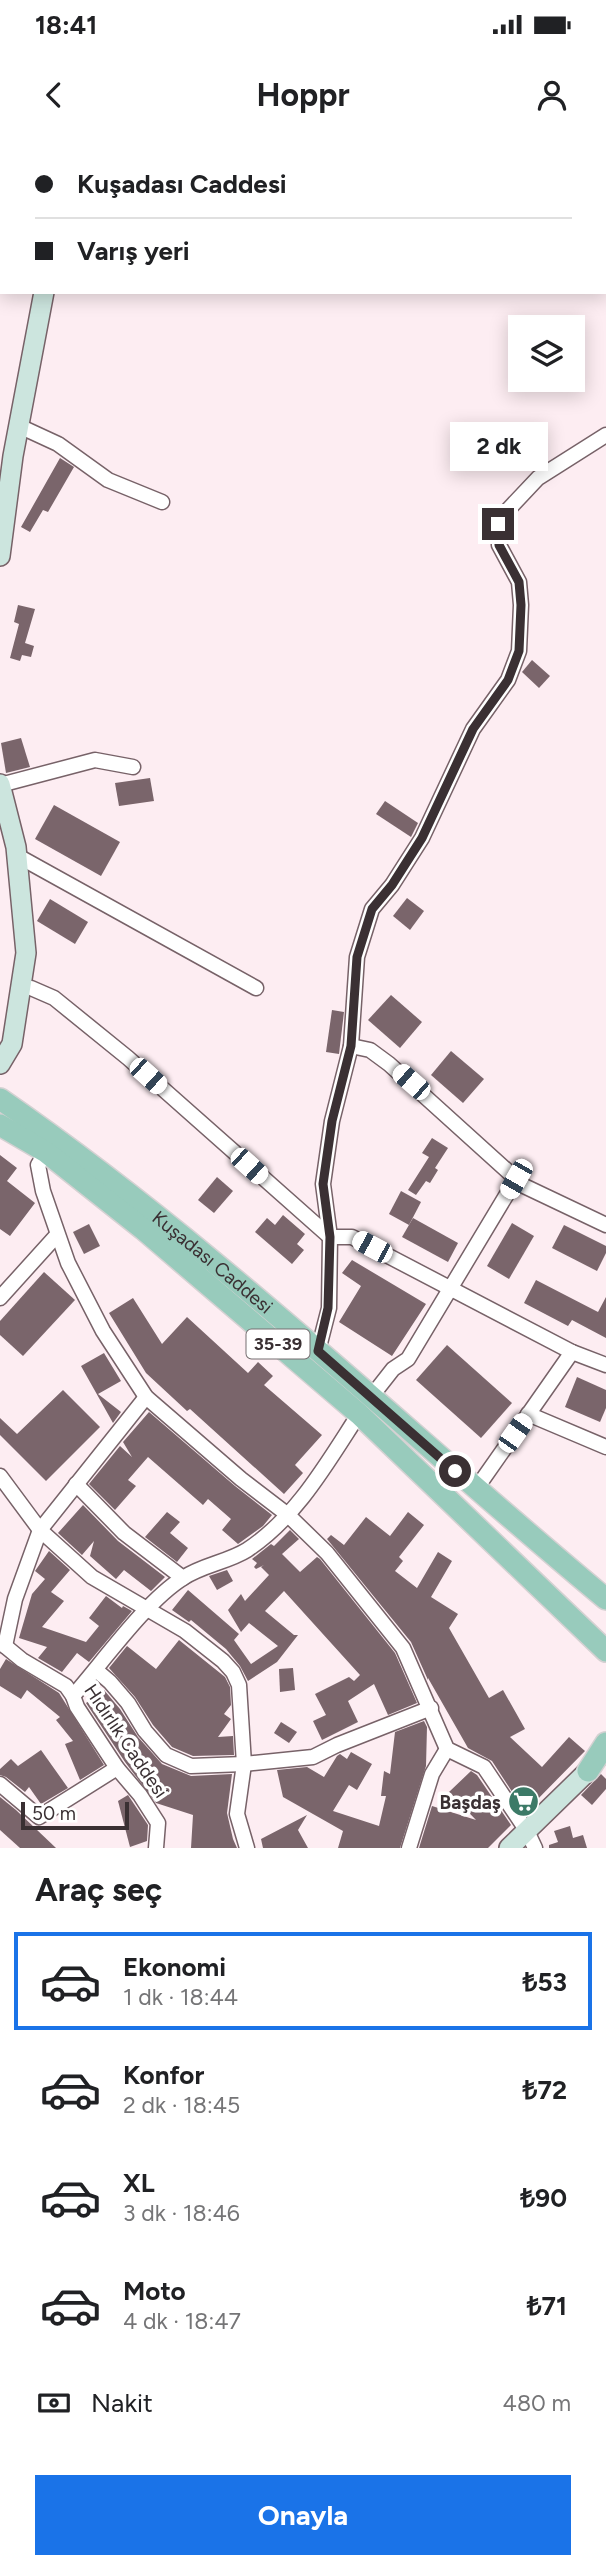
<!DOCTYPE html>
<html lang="tr">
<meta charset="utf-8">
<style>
:root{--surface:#fff;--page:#f6f6f6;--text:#202124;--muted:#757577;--line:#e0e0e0;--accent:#1a73e8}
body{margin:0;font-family:Figtree,sans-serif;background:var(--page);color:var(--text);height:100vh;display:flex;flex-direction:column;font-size:26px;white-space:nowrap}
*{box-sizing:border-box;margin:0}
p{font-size:23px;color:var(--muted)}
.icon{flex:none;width:38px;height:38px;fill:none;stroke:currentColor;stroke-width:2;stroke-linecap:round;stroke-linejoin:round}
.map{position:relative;height:1708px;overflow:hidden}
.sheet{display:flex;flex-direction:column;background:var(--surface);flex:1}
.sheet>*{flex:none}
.guide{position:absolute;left:0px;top:0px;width:607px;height:154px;box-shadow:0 4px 18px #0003;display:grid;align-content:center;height:154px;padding:0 35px;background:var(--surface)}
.fabs{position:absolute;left:508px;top:175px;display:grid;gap:14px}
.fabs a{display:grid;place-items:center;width:77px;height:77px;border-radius:0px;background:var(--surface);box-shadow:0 4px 18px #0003;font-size:35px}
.scale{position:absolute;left:21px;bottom:18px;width:108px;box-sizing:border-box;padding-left:7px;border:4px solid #3a3033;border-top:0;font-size:19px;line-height:24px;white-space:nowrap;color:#3a3033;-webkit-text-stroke:5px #fff;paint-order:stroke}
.end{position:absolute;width:32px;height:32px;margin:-16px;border:9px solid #3a3033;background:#fff;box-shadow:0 0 0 4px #fff}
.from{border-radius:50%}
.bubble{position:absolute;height:49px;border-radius:0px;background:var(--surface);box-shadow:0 4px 18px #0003;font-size:23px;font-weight:700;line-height:49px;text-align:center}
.car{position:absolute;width:21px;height:42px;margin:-21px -10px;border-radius:9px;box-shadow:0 0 5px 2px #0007;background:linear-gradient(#fff 24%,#345 0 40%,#fff 0 76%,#345 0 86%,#fff 0)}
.guide b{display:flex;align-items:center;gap:24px;height:66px;font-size:26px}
.guide b+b{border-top:2px solid var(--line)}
.guide i{width:18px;height:18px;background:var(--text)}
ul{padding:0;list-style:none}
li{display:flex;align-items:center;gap:21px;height:98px;margin:0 14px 10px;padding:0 21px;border:4px solid transparent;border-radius:0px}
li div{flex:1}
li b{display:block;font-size:26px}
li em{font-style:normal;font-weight:700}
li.selected{border-color:var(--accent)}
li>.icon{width:63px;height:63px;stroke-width:1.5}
h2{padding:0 35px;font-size:32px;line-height:84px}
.pay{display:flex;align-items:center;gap:18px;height:77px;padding:0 35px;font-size:26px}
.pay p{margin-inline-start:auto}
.cta{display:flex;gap:14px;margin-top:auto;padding:14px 35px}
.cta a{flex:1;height:80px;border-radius:0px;background:var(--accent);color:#fff;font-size:28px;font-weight:700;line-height:80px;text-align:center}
.status{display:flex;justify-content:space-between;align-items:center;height:49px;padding:0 35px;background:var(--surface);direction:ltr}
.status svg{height:19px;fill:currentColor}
header{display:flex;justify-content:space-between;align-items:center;height:91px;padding:0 35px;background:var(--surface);font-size:32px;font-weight:700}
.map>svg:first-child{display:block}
.building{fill:#7a656b}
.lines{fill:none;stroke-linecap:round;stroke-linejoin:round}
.street-casing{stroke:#776268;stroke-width:17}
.secondary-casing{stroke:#776268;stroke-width:22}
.primary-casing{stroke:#d4d1d2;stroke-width:24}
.street{stroke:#fff;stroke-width:14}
.secondary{stroke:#cce5de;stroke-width:19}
.primary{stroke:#98cbbc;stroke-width:21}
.route{stroke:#3a3033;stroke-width:9}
.labels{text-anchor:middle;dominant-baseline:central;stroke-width:7;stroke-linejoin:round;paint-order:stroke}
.shield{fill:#fff;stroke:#756e70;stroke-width:2}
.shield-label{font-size:18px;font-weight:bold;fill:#3a3033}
.street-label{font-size:19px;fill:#3a3033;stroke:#fff}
.poi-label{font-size:19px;font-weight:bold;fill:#3a3033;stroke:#fff;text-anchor:end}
</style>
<div class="status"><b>18:41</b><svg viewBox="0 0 49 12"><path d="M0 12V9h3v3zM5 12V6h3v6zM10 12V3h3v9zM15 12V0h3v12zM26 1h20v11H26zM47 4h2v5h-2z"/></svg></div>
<header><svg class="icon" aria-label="back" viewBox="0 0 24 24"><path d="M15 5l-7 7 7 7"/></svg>Hoppr<svg class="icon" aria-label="person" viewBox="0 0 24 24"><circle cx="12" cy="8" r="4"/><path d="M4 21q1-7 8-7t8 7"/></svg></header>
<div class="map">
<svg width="606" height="1708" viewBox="0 0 606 1708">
<rect width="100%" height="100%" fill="#fdedf2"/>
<g class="building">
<polygon points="60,318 74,327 48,372 43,370 30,392 21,387"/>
<polygon points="18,465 35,469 25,503 34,506 31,517 22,515 20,521 10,518 19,484 14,482"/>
<polygon points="532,520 550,536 539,548 522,532"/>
<polygon points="21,598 30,627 6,633 1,603"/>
<polygon points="150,638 154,661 119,666 115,643"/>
<polygon points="385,661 418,683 411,697 376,674"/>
<polygon points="54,665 120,702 101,736 35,699"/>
<polygon points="407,758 424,771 410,790 393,776"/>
<polygon points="50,759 88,782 75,804 37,781"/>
<polygon points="391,855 422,882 400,908 368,880"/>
<polygon points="332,870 344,872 339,914 326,912"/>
<polygon points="451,911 484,939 463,963 431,935"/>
<polygon points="432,998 448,1008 435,1028 438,1030 430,1043 426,1041 416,1055 408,1050 429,1017 422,1013"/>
<polygon points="0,1015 17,1028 7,1041 35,1063 10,1096 0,1089"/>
<polygon points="217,1037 233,1051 214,1073 198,1060"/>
<polygon points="401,1051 421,1062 409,1085 389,1074"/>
<polygon points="283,1075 305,1094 297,1104 304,1110 292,1124 255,1092 267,1078 275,1085"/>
<polygon points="413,1078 458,1103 448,1122 402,1097"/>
<polygon points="512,1083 534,1096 509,1139 487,1126"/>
<polygon points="89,1084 100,1106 84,1114 73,1092"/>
<polygon points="564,1085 606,1106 606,1113 597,1131 552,1108"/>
<polygon points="352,1120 426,1164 392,1216 339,1182 361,1146 342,1133"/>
<polygon points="44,1132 75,1160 23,1216 0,1195 0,1181"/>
<polygon points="536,1140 598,1172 606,1157 606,1198 572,1180 568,1186 524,1163"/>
<polygon points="133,1158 162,1204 187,1177 248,1233 258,1222 273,1236 264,1245 322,1295 295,1325 303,1333 284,1354 190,1269 187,1271 146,1233 109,1173"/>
<polygon points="447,1205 512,1263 481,1298 416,1240"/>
<polygon points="104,1213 121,1241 98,1254 121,1272 113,1283 81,1226"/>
<polygon points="577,1237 606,1250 606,1268 600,1282 565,1267"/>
<polygon points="63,1250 100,1287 46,1341 0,1295 0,1278 17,1294"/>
<polygon points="149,1272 235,1346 272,1375 263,1386 238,1404 222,1390 231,1379 208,1359 203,1365 148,1317 128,1340 136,1346 115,1370 89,1344 120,1306 132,1317 123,1302"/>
<polygon points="83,1365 118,1401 165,1437 151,1451 124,1430 116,1439 90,1416 94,1401 82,1415 58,1393"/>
<polygon points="167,1372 180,1382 170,1393 188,1408 177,1422 145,1397"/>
<polygon points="408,1372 424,1385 399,1417 403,1421 395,1431 417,1448 438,1412 452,1421 431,1457 458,1474 449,1488 489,1558 503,1550 525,1589 510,1597 542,1627 569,1597 585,1611 530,1667 522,1667 492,1621 468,1608 428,1538 428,1540 411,1502 327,1399 331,1395 344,1405 366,1377 390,1396"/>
<polygon points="290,1390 299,1399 282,1414 300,1432 317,1417 320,1419 395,1513 417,1563 388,1575 374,1544 348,1561 358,1582 322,1600 313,1581 326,1575 315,1554 349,1537 354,1541 360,1535 284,1451 265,1471 294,1495 298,1495 277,1522 248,1541 240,1526 226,1509 191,1480 189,1482 172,1470 188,1450 239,1494 234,1500 251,1524 278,1506 249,1483 241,1492 228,1470 241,1454 245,1461 269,1435 261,1427 264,1425 256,1429 254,1427 257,1423 252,1419 271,1404 274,1406"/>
<polygon points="49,1411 70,1430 51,1452 64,1461 42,1487 86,1502 99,1486 89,1478 106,1456 122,1468 123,1466 132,1471 89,1522 77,1513 62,1532 38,1518 47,1507 19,1498 32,1454 45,1439 35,1431"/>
<polygon points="227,1430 233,1441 217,1450 209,1436"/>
<polygon points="179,1500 225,1537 230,1547 231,1565 224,1574 231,1579 218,1597 233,1596 234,1615 193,1616 172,1607 153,1585 135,1557 109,1528 127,1506 156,1529"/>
<polygon points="6,1519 59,1553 104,1625 80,1640 65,1604 73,1601 56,1580 60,1577 27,1550 21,1559 0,1546 0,1529"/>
<polygon points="293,1528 295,1550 280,1552 279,1529"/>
<polygon points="104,1550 120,1569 138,1597 162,1624 191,1636 232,1634 227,1673 233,1699 237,1708 191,1708 193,1675 156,1663 125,1622 86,1563"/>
<polygon points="424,1581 427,1587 426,1626 400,1708 338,1708 343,1691 283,1657 277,1630 307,1627 324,1637 337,1616 340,1614 347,1619 351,1612 372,1624 357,1650 349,1645 333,1671 379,1686 386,1656 381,1656 384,1631 390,1634 395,1592"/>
<polygon points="281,1582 297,1592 289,1603 274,1593"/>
<polygon points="41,1610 68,1648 41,1664 29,1647 25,1652 6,1637 0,1635 0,1629 11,1619 18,1626"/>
<polygon points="471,1631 477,1635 511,1685 488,1708 419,1708 432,1666 476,1680 449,1652"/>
<polygon points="601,1634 606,1639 606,1649 592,1665 581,1655"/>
<polygon points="128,1655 148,1685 147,1701 130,1707 118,1661"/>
<polygon points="0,1657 16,1670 56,1708 20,1708 0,1690"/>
<polygon points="307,1675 298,1690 308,1708 263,1708 261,1699"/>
<polygon points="570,1686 573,1698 583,1695 587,1708 549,1708 549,1705 558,1702 554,1691"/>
</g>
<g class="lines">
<defs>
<g id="street">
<polyline points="182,0 184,2"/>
<polyline points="545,2 548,0"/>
<polyline points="0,73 2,71"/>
<polyline points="19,286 58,304 108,340 162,362"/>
<polyline points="0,645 95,620 133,627"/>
<polyline points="16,715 256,848"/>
<polyline points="21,847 31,848 54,858 128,918 330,1097 352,1097 572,1212 606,1225"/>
<polyline points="351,906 370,910 389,924 524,1046 606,1085"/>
<polyline points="46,1012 38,1025 43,1051 68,1123 103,1191 146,1257 241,1339 288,1375 327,1413 403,1508 447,1609 484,1627 527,1691 535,1708"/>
<polyline points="0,1158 57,1095"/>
<polyline points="318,1211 329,1168 330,1097 323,1044 332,981 351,906 357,817 372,769 392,745 422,698 473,589 508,540 519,511 521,465 519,442 499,405 498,384 505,373 538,338 606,295"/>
<polyline points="371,1257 393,1229 408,1219 516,1039"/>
<polyline points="528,1274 606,1307"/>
<polyline points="0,1336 40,1390 92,1437 185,1491 223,1521 233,1532 239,1545 244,1624 237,1674 247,1708"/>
<polyline points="76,1344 124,1393 183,1438"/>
<polyline points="476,1349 572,1212"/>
<polyline points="5,1506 15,1459 40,1390 146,1257"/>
<polyline points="5,1506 22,1520 66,1546 73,1556 77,1567 117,1628 140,1655 158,1683 156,1708"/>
<polyline points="96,1530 110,1542 128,1563 145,1591 166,1615 191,1626 244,1624 313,1617 337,1605 431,1568"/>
<path d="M73 1556C103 1522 146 1461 183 1438 202 1425 228 1422 247 1410 297 1377 327 1323 359 1274"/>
<polyline points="0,1644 39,1677 117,1628"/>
<polyline points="409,1708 432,1634 447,1609"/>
</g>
<g id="secondary">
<polyline points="93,2 94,0"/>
<polyline points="0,416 13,316 44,152"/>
<polyline points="0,644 16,707 26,813 12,904 0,924"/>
<polyline points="509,1708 588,1631"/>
</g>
<g id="primary">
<path id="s1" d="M0 959C216 1108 405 1292 606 1459"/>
<polyline points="0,985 46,1012 143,1089 359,1274 606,1511"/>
<polyline points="588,1631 606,1603"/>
</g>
</defs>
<use href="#street" class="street-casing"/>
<use href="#secondary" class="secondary-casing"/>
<use href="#primary" class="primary-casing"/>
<use href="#street" class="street"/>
<use href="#secondary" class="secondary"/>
<use href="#primary" class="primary"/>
</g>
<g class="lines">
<polyline class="route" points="455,1331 318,1211 328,1168 330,1097 323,1044 332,981 351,906 357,817 372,769 392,745 422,698 473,589 508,540 519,511 521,465 519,442 499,405 498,384"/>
</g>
<defs>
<symbol id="supermarket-disc" viewBox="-11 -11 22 22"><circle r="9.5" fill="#3c7a67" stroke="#fff"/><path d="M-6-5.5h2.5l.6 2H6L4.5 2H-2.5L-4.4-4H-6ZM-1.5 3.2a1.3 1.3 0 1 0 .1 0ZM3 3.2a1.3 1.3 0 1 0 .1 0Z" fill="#fff"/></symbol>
</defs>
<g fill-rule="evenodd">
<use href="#supermarket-disc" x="506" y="1644" width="35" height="35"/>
</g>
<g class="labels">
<rect class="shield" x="246.5" y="1189.5" width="63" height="29" rx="5"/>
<g class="shield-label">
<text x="278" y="1204">35-39</text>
</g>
<g class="street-label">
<text stroke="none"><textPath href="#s1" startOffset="268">Kuşadası Caddesi</textPath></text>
<text transform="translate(126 1601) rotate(56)">Hıdırlık Caddesi</text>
</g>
<g class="poi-label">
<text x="501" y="1662">Başdaş</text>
</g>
</g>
</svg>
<div class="fabs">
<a><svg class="icon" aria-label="layers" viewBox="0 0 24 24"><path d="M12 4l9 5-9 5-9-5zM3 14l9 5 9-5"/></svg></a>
</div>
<div class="scale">50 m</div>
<i class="end from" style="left:455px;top:1331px"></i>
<i class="end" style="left:498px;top:384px"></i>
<div class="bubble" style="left:450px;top:282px;width:98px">2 dk</div>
<i class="car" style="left:148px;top:936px;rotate:132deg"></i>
<i class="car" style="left:411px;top:942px;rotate:311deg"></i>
<i class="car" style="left:249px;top:1026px;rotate:132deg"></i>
<i class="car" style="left:516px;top:1039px;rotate:210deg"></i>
<i class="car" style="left:372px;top:1107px;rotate:298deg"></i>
<i class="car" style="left:515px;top:1293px;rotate:35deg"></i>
<div class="guide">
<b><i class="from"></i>Kuşadası Caddesi</b>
<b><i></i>Varış yeri</b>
</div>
</div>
<section class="sheet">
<h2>Araç seç</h2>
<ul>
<li class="selected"><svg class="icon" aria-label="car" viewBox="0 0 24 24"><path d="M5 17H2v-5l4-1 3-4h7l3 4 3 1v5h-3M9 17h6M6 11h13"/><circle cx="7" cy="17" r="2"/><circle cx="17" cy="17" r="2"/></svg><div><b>Ekonomi</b><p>1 dk · 18:44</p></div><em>₺53</em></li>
<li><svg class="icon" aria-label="car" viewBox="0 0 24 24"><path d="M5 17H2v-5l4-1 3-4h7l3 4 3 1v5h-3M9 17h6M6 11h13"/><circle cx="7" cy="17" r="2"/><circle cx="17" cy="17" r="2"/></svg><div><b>Konfor</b><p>2 dk · 18:45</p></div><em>₺72</em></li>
<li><svg class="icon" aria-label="car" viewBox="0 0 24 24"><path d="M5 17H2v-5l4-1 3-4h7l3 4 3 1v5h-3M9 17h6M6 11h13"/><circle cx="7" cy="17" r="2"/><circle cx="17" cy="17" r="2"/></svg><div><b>XL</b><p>3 dk · 18:46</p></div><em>₺90</em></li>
<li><svg class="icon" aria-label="car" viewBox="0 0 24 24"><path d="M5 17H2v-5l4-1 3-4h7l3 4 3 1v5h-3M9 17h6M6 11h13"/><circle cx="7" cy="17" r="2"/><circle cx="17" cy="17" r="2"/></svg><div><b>Moto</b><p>4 dk · 18:47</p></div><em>₺71</em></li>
</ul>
<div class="pay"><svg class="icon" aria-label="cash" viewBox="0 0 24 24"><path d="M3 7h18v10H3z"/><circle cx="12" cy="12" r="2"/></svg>Nakit<p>480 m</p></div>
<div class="cta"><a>Onayla</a></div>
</section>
